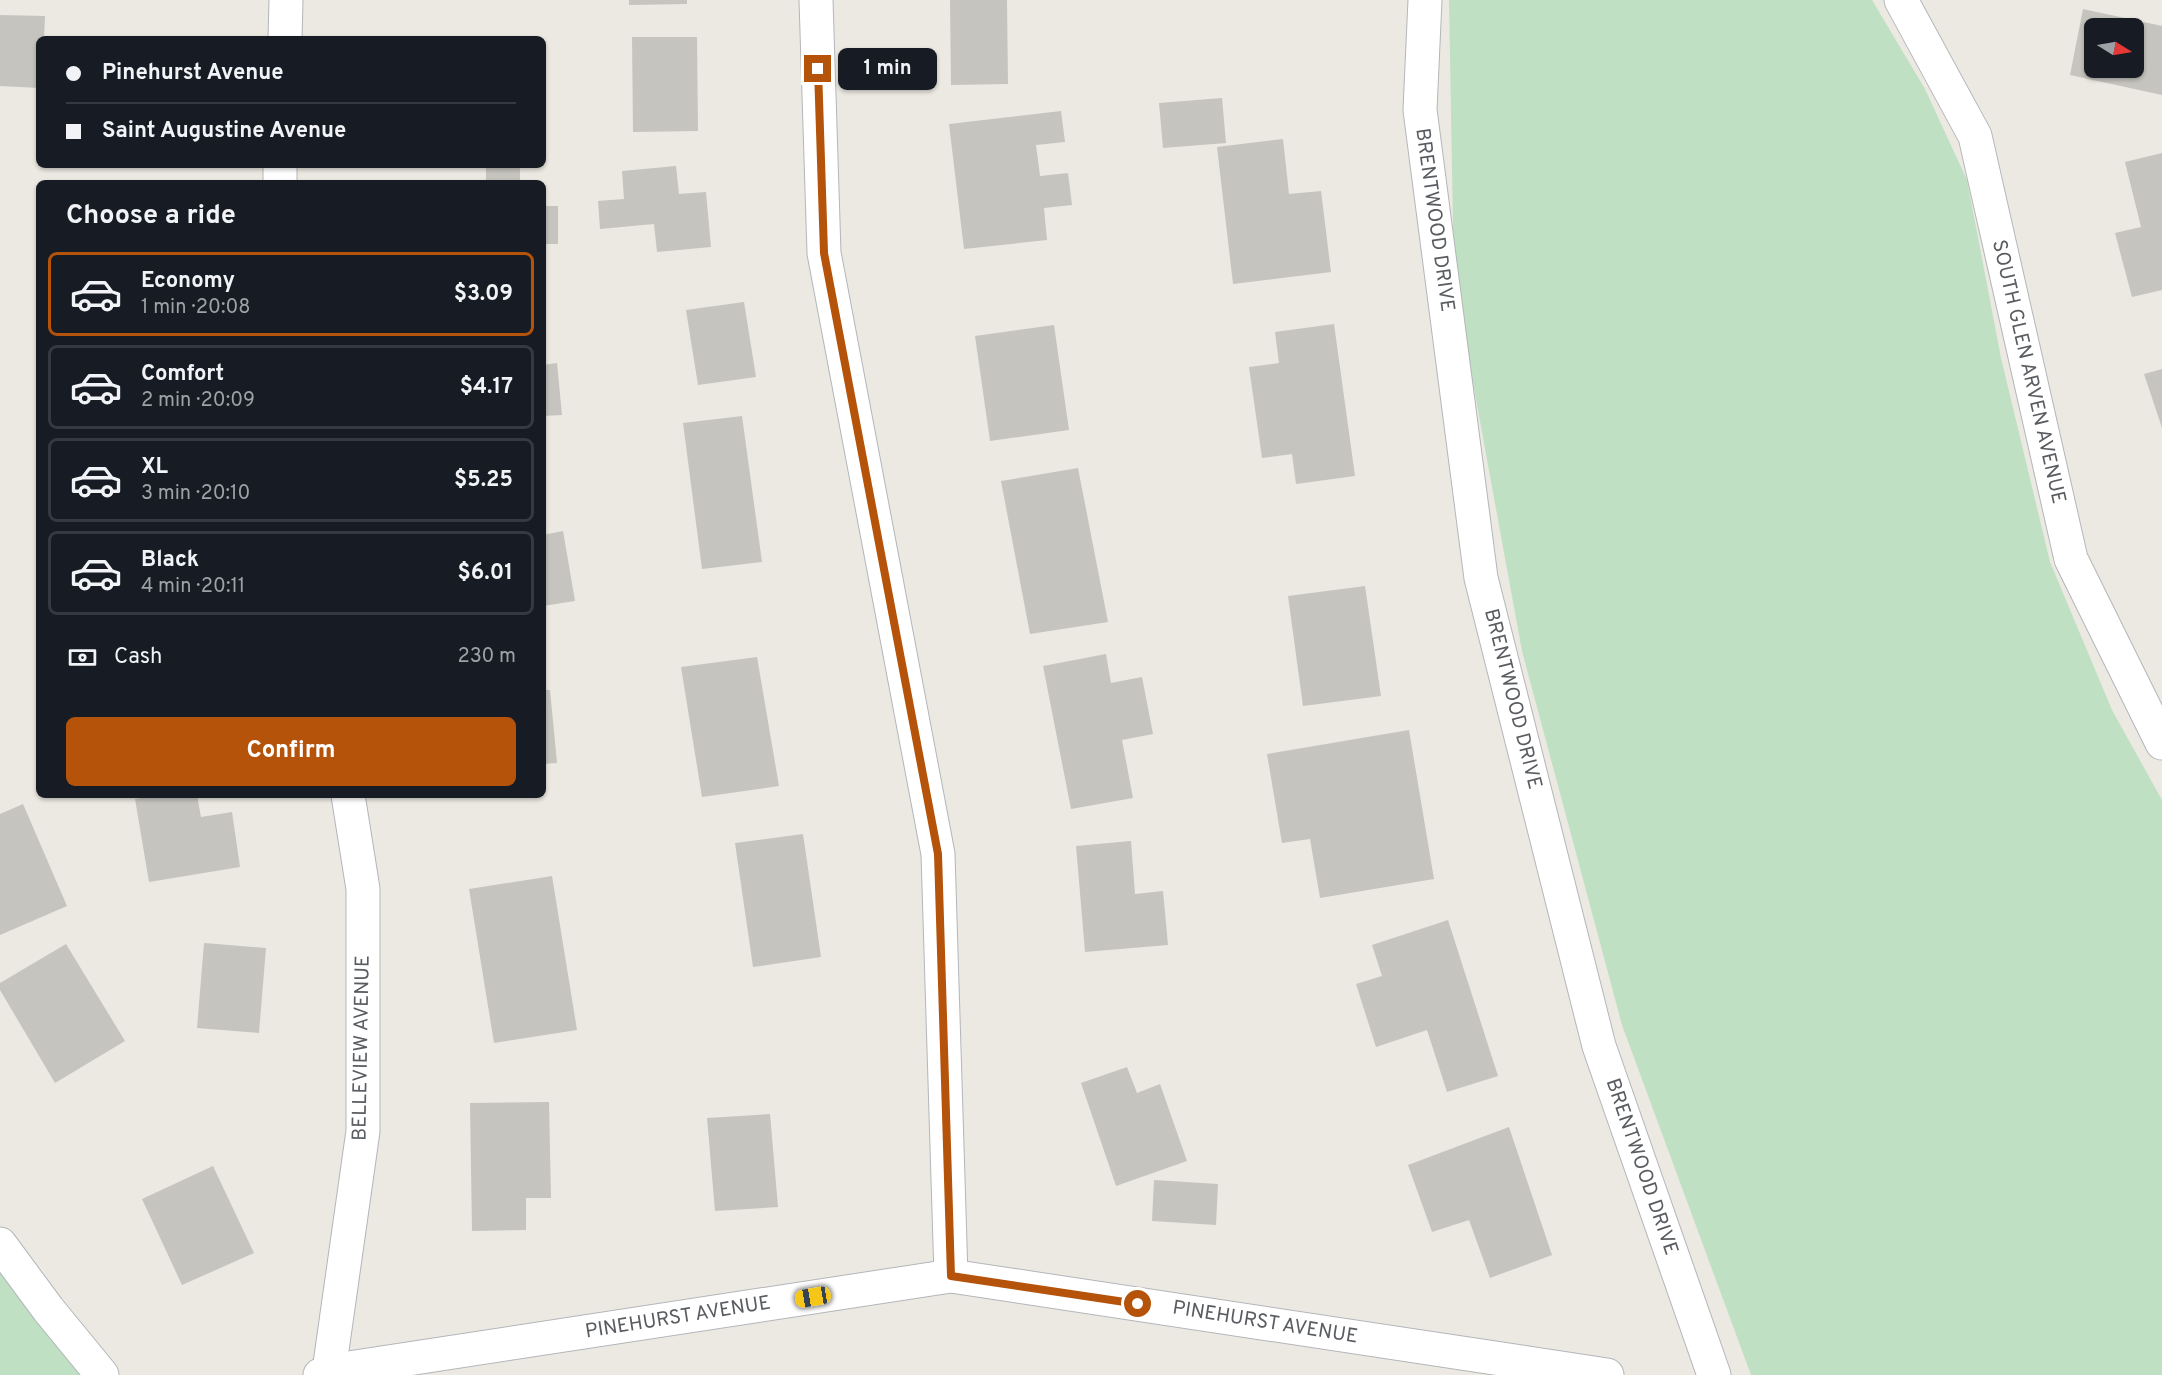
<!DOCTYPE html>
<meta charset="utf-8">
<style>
:root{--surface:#171b24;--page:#20242c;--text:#f1f3f6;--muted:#9ea1a6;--line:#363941;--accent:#b45309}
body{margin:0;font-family:Overpass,sans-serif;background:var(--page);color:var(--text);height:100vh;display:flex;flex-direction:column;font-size:22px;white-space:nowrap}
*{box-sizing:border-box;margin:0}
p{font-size:20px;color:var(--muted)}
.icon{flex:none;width:33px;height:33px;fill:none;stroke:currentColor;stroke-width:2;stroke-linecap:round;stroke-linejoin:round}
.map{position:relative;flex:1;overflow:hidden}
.panel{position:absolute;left:36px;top:180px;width:510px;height:618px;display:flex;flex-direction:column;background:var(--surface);border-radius:9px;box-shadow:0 2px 4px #0004}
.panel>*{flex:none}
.banner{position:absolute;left:36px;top:36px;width:510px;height:132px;border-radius:9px;box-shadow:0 2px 4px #0004;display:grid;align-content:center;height:132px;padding:0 30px;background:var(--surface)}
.needle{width:39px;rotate:101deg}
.fabs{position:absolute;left:2084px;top:18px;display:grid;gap:12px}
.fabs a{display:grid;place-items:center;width:60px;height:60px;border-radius:9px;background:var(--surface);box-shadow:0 2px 4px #0004;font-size:30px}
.end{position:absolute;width:27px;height:27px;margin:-14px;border:8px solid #b45309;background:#fff;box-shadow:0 0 0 3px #fff}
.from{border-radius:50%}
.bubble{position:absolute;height:42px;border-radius:9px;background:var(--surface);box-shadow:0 2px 4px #0004;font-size:20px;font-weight:700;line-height:42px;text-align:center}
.car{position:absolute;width:18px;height:36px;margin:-18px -9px;border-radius:8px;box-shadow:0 0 4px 2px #0007;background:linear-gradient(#f5c518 24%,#345 0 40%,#f5c518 0 76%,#345 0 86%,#f5c518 0)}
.banner b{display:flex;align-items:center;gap:21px;height:57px;font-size:22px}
.banner b+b{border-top:2px solid var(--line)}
.banner i{width:15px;height:15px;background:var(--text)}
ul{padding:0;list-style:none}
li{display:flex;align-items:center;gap:18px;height:84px;margin:0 12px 9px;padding:0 18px;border:3px solid var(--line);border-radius:9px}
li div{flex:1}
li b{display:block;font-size:22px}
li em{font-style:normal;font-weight:700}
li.selected{border-color:var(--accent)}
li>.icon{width:54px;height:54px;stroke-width:1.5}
h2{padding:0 30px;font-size:27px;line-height:72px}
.pay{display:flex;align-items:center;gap:15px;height:66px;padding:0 30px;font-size:22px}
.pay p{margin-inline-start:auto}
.action{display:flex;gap:12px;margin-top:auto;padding:12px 30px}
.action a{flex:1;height:69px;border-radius:9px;background:var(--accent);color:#fff;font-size:24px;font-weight:700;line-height:69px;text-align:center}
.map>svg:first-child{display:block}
.green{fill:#bfe0c2}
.building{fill:#c6c4be;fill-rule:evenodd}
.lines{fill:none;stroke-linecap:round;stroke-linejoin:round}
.minor-casing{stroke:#b3b6ba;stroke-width:35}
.minor{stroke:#fff;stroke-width:33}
.route{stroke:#b45309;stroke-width:8}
.labels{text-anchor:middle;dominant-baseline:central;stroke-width:4.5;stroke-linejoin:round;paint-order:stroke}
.street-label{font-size:20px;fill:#595c60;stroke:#fff}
</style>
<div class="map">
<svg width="2162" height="1375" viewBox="0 0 2162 1375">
<rect width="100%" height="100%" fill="#ebe9e1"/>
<g class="green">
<polygon points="1449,0 1872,0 1925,89 1967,180 2001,358 2050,562 2112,710 2162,800 2162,1375 1751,1375 1622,1025 1522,651 1454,279"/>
<polygon points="0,1264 84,1375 0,1375"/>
</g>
<g class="building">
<polygon points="629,0 687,0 687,4 629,5"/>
<polygon points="950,0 1007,0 1008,84 951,85"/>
<path d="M2083 9 2162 26V95L2070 75ZM2094 28H2133V68H2094Z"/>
<polygon points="0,15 45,16 44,39 39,39 39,88 0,86"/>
<polygon points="632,37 697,37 698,131 633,132"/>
<polygon points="1222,98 1226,143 1163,148 1159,103"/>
<polygon points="1061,111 1065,142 1036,145 1040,176 1068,173 1072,205 1044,208 1047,240 964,249 949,124"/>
<polygon points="1283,139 1289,194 1321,191 1331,272 1233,284 1217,147"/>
<polygon points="2162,153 2162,290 2132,297 2115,233 2141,227 2125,162"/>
<rect x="486" y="165" width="34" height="18"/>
<polygon points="676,166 679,194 706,192 711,247 657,252 654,224 600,229 598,201 624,199 622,171"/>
<rect x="543" y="206" width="15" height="38"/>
<polygon points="744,302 756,377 698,385 686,310"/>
<polygon points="1334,324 1355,476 1296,484 1292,454 1262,458 1249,367 1279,363 1275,332"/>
<polygon points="1054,325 1069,430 990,441 975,336"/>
<polygon points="557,363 562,415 543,416 543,365"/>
<polygon points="2162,369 2162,428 2144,374"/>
<polygon points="742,416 762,562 702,569 683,423"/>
<polygon points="1078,468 1108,622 1030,634 1001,481"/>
<polygon points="563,531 575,601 543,606 543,535"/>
<polygon points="1365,586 1381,696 1303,706 1288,596"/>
<polygon points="1106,654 1111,683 1142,677 1153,734 1122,740 1133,798 1071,809 1043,666"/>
<polygon points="757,657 779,786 702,797 681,667"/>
<polygon points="543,690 550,690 557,763 543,764"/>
<polygon points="1409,730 1434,879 1320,898 1310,839 1282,843 1267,754"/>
<polygon points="160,795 197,795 201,817 232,812 240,867 149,882 135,799"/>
<polygon points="23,804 67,906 0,935 0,814"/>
<polygon points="803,834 821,957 753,967 735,843"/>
<polygon points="1131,841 1135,894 1163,891 1168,945 1085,952 1076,846"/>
<polygon points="552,876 577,1030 494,1043 469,889"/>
<polygon points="1448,920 1498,1076 1447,1092 1427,1030 1376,1047 1356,984 1382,976 1372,945"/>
<polygon points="204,943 266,948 259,1033 197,1028"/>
<polygon points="66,944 125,1041 55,1083 0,990 0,983"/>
<polygon points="1127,1067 1137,1093 1160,1084 1187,1161 1116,1186 1081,1083"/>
<polygon points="549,1102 551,1198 526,1198 526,1230 472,1231 470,1103"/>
<polygon points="770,1114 778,1207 715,1211 707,1118"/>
<polygon points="1509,1127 1552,1255 1490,1278 1469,1220 1432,1232 1408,1165"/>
<polygon points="213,1166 254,1253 182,1285 142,1199"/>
<polygon points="1154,1180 1218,1184 1216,1225 1152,1221"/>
</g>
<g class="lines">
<defs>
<g id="minor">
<polyline points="816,0 824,253 938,854 951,1276"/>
<polyline points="1425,0 1420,110 1481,578 1599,1046 1714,1375"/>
<polyline points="1901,0 1975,136 2071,559 2162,743"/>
<polyline points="285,39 286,0"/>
<polyline points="280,183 280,165"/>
<polyline points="0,1244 48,1309 102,1375"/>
<polyline points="329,1371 363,1131 363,889 348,795"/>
<polyline points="320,1375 329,1371 951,1276 1607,1375"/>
</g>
</defs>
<use href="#minor" class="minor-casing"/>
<use href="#minor" class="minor"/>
</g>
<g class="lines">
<polyline class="route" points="818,69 824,253 938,854 951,1276 1138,1304"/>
</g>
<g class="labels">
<g class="street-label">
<text transform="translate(1434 220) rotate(82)">BRENTWOOD DRIVE</text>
<text transform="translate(2028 372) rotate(77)">SOUTH GLEN ARVEN AVENUE</text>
<text transform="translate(1512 699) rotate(76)">BRENTWOOD DRIVE</text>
<text transform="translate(362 1048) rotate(-89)">BELLEVIEW AVENUE</text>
<text transform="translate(1641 1167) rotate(71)">BRENTWOOD DRIVE</text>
<text transform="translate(678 1318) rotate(-9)">PINEHURST AVENUE</text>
<text transform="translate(1265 1323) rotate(9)">PINEHURST AVENUE</text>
</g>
</g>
</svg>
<div class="fabs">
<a><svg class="needle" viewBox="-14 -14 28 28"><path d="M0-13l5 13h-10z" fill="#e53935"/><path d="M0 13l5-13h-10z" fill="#9ea1a6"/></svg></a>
</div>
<i class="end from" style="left:1138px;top:1304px"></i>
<i class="end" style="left:818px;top:69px"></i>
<div class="bubble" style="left:838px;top:48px;width:99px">1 min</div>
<i class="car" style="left:813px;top:1297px;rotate:261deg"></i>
<div class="banner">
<b><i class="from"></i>Pinehurst Avenue</b>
<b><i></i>Saint Augustine Avenue</b>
</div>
<section class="panel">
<h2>Choose a ride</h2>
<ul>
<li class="selected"><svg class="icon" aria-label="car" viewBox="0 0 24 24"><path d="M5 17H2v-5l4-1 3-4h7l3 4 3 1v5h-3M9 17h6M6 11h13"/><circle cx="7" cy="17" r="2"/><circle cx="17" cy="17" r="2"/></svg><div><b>Economy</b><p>1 min · 20:08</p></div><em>$3.09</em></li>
<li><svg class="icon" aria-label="car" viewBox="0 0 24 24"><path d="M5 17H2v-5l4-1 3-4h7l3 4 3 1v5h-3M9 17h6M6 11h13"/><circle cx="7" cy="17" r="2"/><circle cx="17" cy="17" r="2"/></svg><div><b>Comfort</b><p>2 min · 20:09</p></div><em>$4.17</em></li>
<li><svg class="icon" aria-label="car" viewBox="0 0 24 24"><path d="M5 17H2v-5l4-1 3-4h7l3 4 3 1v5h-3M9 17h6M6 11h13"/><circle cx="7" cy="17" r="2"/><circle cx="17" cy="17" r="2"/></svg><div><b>XL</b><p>3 min · 20:10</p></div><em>$5.25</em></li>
<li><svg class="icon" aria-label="car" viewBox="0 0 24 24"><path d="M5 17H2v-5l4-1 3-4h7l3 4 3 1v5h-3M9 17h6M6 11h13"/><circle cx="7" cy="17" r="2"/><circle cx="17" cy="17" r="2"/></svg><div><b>Black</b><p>4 min · 20:11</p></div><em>$6.01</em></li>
</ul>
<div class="pay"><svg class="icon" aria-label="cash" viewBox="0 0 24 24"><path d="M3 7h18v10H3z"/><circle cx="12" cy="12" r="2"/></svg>Cash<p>230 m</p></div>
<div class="action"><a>Confirm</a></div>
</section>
</div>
